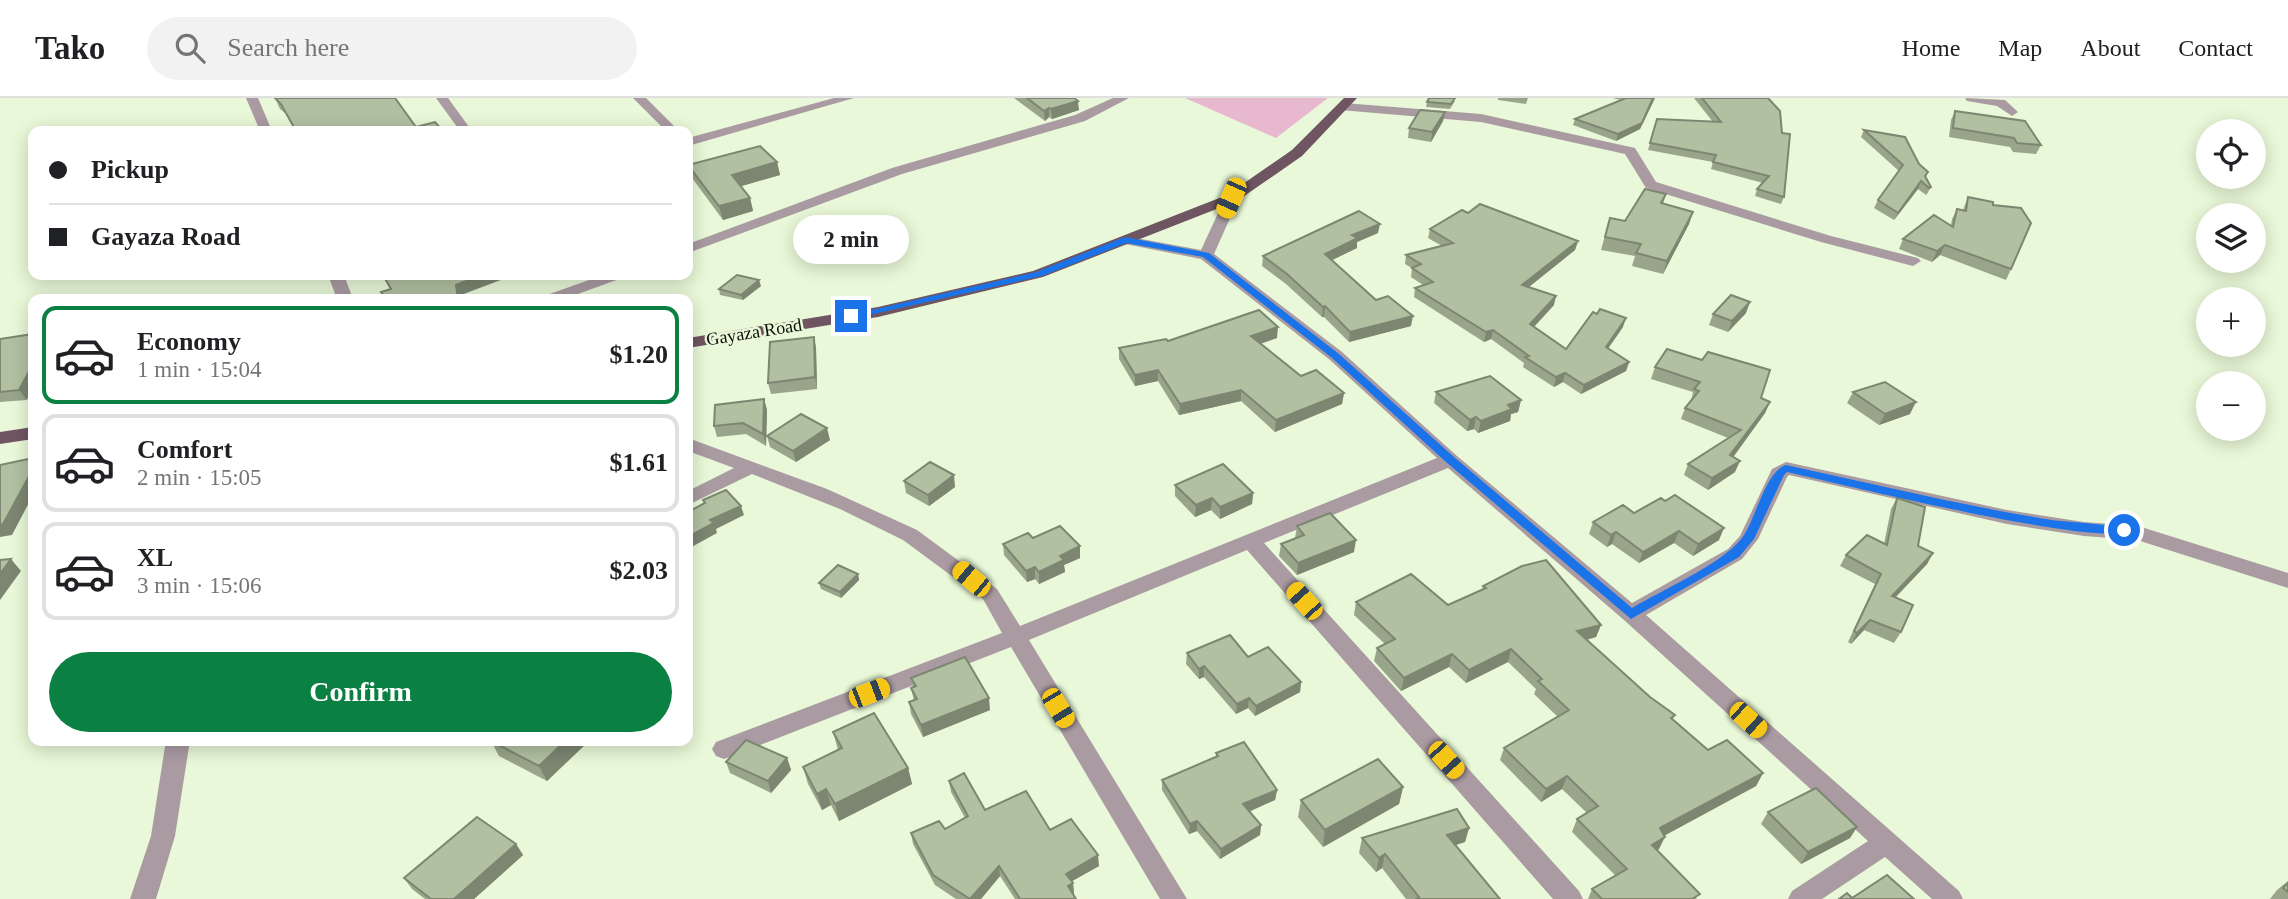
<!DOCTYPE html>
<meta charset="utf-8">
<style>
:root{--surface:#fff;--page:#f2f2f2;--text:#202124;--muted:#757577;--line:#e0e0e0;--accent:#0b8043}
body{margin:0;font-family:Georgia,serif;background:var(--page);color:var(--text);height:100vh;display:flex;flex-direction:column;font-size:26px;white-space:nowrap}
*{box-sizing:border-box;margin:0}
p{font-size:23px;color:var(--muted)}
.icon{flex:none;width:38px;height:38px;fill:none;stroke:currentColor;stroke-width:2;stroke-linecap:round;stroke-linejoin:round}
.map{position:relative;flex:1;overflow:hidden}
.panel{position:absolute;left:28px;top:196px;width:665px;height:452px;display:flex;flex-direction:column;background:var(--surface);border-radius:14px;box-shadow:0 4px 18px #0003}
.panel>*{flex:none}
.top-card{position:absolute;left:28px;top:28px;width:665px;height:154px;border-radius:14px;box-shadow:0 4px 18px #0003;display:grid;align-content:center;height:154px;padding:0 21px;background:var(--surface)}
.fabs{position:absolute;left:2196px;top:21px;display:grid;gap:14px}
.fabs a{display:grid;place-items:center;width:70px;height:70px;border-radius:50%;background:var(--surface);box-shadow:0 4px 18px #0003;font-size:35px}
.end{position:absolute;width:32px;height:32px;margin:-16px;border:9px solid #1a73e8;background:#fff;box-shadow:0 0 0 4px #fff}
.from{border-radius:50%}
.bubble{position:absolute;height:49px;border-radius:24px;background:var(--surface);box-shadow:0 4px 18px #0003;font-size:23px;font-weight:700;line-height:49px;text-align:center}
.car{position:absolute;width:21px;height:42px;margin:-21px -10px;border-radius:9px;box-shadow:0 0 5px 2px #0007;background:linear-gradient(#f5c518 24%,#345 0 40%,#f5c518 0 76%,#345 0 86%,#f5c518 0)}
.top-card b{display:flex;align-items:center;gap:24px;height:66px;font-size:26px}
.top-card b+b{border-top:2px solid var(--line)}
.top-card i{width:18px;height:18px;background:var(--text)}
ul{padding:12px 0 0;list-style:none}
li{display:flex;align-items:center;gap:21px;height:98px;margin:0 14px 10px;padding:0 7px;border:4px solid var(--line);border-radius:14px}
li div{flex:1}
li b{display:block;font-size:26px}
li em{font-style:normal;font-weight:700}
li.on{border-color:var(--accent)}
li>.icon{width:63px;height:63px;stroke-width:1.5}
.cta{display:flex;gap:14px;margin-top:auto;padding:14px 21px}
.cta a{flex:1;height:80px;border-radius:42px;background:var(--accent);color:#fff;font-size:28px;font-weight:700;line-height:80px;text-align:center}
header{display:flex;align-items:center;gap:42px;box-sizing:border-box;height:98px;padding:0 35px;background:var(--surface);border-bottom:2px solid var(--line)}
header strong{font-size:33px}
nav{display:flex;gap:38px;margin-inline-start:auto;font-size:24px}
.search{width:490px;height:63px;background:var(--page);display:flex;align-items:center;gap:18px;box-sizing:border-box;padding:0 24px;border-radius:38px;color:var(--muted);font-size:26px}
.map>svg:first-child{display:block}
.green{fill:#e8b8cf}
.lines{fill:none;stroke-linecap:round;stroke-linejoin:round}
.minor{fill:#aa9ba2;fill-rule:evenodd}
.primary{fill:#6f5561;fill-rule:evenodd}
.wall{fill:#98a58a}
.shaded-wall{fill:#7c8671}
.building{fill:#b1c0a1;stroke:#7c8671;stroke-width:2}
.route{fill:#1a73e8}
.labels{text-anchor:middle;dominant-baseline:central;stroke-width:5;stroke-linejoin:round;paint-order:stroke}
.far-street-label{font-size:18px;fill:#0a0f05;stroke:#e9f8d8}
</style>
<header>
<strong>Tako</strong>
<div class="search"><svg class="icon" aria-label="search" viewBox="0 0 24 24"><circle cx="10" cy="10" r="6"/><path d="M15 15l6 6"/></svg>Search here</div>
<nav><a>Home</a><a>Map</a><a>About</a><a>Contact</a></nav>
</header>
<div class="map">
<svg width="2288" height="801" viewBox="0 0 2288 801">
<rect width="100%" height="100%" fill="#e9f8d8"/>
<polygon class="green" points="1185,0 1328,0 1276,40"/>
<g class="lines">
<g class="minor">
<polygon points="246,0 258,0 272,33 260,33"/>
<polygon points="436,0 448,0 472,33 460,33"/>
<polygon points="633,0 646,0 679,33 666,33"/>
<polygon points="834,0 854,0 688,48 688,40"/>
<polygon points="1113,0 1129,0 1085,23 902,76 688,155 688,146 892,70 1075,17"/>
<polygon points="1965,0 2005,2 2018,14 2012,18 1997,8 1967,3"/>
<polygon points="1344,5 1481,16 1635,50 1656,84 1831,138 1918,160 1921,163 1913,168 1821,144 1646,90 1625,56 1481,24 1340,12 1340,6"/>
<polygon points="1232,96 1239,100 1214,156 1342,254 1457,358 1632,505 1728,451 1740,438 1772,371 1786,364 2007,412 2084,424 2138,428 2288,475 2288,490 2137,442 2084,438 2007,426 1789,377 1787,379 1758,441 1742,461 1646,517 1959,793 1963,801 1932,801 1885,759 1822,801 1788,801 1792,793 1868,743 1624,522 1448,370 1264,445 1579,793 1583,801 1553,801 1247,452 1029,542 1187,801 1160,801 1011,549 732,658 724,661 716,658 712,651 716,644 1002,535 983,501 903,442 840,411 752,376 688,407 688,393 734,370 688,353 688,340 827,391 917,432 997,491 1020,528 1437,360 1330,262 1201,161 1125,146 1118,142 1125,138 1201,152 1225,100"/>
<polygon points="328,177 344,177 353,201 337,201"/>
<polygon points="603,177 625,177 622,180 564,201 542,201 544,198"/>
<polygon points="166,642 190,642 175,738 156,801 130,801 151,738"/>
</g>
<g class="primary">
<polygon points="1344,0 1357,0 1302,58 1237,103 1043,179 878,219 688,250 688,240 878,209 1033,173 1227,97 1292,52"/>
<polygon points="33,329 33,341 0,346 0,334"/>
</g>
</g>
<g class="wall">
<polygon points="275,0 416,29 443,33 295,33 286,16 280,11"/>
<polygon points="1014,0 1074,0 1079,12 1052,21 1049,19 1045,23"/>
<polygon points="1498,0 1528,0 1526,6 1498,2"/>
<polygon points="1612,0 1655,0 1640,31 1616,43 1573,27 1575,21 1621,2"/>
<polygon points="1694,0 1768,0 1784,99 1781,106 1755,98 1757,91 1763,85 1711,71 1713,64 1648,52 1657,21 1713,24"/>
<polygon points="1455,3 1450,11 1426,9 1427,4"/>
<polygon points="1955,13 2041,47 2036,56 2013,54 2010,49 1949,39 1951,22"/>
<polygon points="1445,14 1443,23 1431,44 1408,40 1409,30"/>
<polygon points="1864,32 1919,66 1928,74 1926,79 1931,89 1927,96 1926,97 1918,91 1894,122 1874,110 1878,102 1899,73 1861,39"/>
<polygon points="777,64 780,77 741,88 750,100 753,113 723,122 692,80 688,67"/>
<polygon points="1666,96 1663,106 1693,114 1689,126 1663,176 1632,168 1635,158 1601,152 1610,120 1625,123"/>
<polygon points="1968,99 1993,107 2011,171 2006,182 1940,157 1932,164 1899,151 1903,141 1951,127 1952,121 1957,111 1963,112"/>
<polygon points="1468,115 1578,143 1575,152 1529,189 1554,207 1534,229 1566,251 1623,229 1608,250 1629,264 1626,273 1581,296 1563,284 1554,289 1523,269 1524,265 1491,241 1484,244 1414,199 1415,190 1423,187 1411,179 1412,170 1405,166 1406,157 1442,148 1428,140 1430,131"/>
<polygon points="1378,135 1357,144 1357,150 1332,162 1376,202 1411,228 1349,244 1324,219 1322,219 1286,186 1262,168 1263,158"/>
<polygon points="761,188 743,202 720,197 719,191"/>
<polygon points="1746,215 1728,234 1709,227 1713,216"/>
<polygon points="814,239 816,250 817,291 771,296 768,285"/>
<polygon points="1277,240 1260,246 1301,278 1344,295 1342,306 1275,334 1241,303 1179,317 1158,283 1135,288 1119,261 1119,250 1168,243"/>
<polygon points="0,241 27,302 0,304"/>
<polygon points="1655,269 1770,304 1765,315 1733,359 1735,374 1708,392 1684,377 1688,366 1728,340 1681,321 1685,310 1691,303 1693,294 1651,281"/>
<polygon points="1436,294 1521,302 1518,314 1511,316 1510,323 1478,335 1474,331 1467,333 1434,305"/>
<polygon points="1853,294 1910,316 1879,327 1847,305"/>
<polygon points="764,301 767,312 766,348 746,336 717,339 714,328"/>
<polygon points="767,338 830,342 796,364 770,349"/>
<polygon points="904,383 955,389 929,408 906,395"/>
<polygon points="1175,387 1253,395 1252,406 1220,421 1211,412 1195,419 1175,398"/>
<polygon points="1897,400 1918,448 1933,455 1927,466 1895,500 1901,534 1894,545 1864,532 1851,546 1848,544 1875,486 1840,468 1846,457 1884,446 1891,411"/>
<polygon points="1634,415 1719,442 1693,458 1674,445 1639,465 1612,446 1607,449 1589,436 1593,424"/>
<polygon points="1297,428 1354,454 1297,477 1279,458 1281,446 1295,440"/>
<polygon points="1033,440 1080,448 1080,460 1064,467 1065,474 1039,486 1035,481 1027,484 1004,457 1003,446"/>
<polygon points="858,476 859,482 841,500 821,491 819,485"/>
<polygon points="1483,488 1601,527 1596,539 1587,542 1650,599 1675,617 1673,621 1708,652 1763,675 1756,688 1664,738 1659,751 1657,752 1697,801 1588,801 1592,791 1616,778 1572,734 1577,721 1587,715 1562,691 1541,704 1500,662 1504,650 1558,619 1534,596 1536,591 1508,564 1466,585 1449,569 1401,593 1374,563 1377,550 1385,546 1354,517 1356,504 1448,507 1482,492"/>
<polygon points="1187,555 1248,559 1301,584 1300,594 1255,618 1248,610 1236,616 1204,579 1199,581 1186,566"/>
<polygon points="911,580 990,612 923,639 911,616 909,604 914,603 911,590 913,590"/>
<polygon points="833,634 908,670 912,686 839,723 831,707 822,712 808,686 803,669 838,652"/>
<polygon points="590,642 547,683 499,658 491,643"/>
<polygon points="1216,655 1277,692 1275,702 1249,713 1261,727 1260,737 1220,761 1197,733 1189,736 1162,692 1162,682 1216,659"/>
<polygon points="787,660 791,672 771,695 730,675 726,664"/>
<polygon points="949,683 985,712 1050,732 1099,768 1072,783 1073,785 1074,796 1073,797 1076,801 1015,801 1000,778 981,801 956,801 935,787 913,746 911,735 945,731 965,720 951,694"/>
<polygon points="1403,689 1399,706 1323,749 1298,719 1301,702"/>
<polygon points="1768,714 1857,729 1850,740 1801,766 1761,726"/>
<polygon points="1469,730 1465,744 1455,747 1500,801 1406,801 1382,770 1376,774 1359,755 1362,740"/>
<polygon points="516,746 523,757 474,801 425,801 412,791 404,780"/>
<polygon points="2288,783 2288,801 2270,801 2277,792"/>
</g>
<g class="shaded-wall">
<polygon points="1653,0 1655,0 1640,31 1616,43 1618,36"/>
<polygon points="1078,3 1079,12 1052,21 1051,11"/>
<polygon points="1049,10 1049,19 1045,23 1044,13"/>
<polygon points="1445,14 1443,23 1431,44 1432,34"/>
<polygon points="777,64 780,77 735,90 732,77"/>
<polygon points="1921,83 1918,91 1894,122 1898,115"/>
<polygon points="750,100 753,113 723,122 719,108"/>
<polygon points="1693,114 1689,126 1663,176 1667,163"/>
<polygon points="1380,126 1378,135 1357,144 1357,150 1324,166 1325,156 1352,137"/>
<polygon points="1578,143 1575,152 1520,196 1522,187"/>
<polygon points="1945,147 1940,157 1932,164 1937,153"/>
<polygon points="482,177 514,177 461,197 461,201 458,201 456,187"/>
<polygon points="759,182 761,188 743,202 741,197"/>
<polygon points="1556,198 1554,207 1528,235 1530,226"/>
<polygon points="1750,204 1746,215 1728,234 1732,223"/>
<polygon points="1325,208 1324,219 1322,219 1323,209"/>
<polygon points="1413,218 1411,228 1349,244 1350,234"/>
<polygon points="1626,220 1623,229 1603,258 1606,249"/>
<polygon points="1278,229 1277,240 1250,249 1251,238"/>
<polygon points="1493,232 1491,241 1484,244 1486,234"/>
<polygon points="814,239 816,250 817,291 815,279"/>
<polygon points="1629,264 1626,273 1581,296 1584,287"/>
<polygon points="33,266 33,289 27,302 19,292"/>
<polygon points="1158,272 1158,283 1135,288 1135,277"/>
<polygon points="1565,275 1563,284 1554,289 1556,279"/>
<polygon points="1241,292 1241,303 1179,317 1180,306"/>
<polygon points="1344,295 1342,306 1275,334 1276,322"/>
<polygon points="764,301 767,312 766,348 763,336"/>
<polygon points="1521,302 1518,314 1511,316 1510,323 1478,335 1481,323 1508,307"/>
<polygon points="1770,304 1765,315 1726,369 1730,357"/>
<polygon points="1916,304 1910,316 1879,327 1885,316"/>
<polygon points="1476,319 1474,331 1467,333 1470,322"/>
<polygon points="827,330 830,342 796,364 793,353"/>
<polygon points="1740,363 1735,374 1708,392 1712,380"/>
<polygon points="33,371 33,397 12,437 0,439 0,427"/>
<polygon points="954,377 955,389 929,408 928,397"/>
<polygon points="1253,395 1252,406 1220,421 1220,409"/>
<polygon points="1212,400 1211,412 1195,419 1196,407"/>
<polygon points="741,408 744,417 716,431 717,435 688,451 688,439 710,422"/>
<polygon points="1724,430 1719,442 1693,458 1698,446"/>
<polygon points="1679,433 1674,445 1639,465 1643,454"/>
<polygon points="1616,434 1612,446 1607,449 1611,437"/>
<polygon points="1356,442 1354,454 1297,477 1298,465"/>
<polygon points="1080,448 1080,460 1064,467 1065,474 1039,486 1039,474 1060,458"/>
<polygon points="1933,455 1927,466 1886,509 1892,498"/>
<polygon points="11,461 21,473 0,502 0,476"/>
<polygon points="1035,469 1035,481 1027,484 1026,473"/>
<polygon points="858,476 859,482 841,500 840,494"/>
<polygon points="1870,522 1864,532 1851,546 1857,535"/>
<polygon points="1601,527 1596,539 1573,545 1577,533"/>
<polygon points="1511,551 1508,564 1466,585 1469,572"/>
<polygon points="1452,556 1449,569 1401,593 1404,580"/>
<polygon points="1204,568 1204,579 1199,581 1199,571"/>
<polygon points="1301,584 1300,594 1255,618 1256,608"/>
<polygon points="989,600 990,612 923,639 921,627"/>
<polygon points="1249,600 1248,610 1236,616 1237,606"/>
<polygon points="566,642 590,642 547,683 539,668"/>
<polygon points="787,660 791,672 771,695 768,683"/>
<polygon points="908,670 912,686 839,723 835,706"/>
<polygon points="1763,675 1756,688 1654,743 1660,730"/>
<polygon points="1567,678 1562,691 1541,704 1546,691"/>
<polygon points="1403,689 1399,706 1323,749 1325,732"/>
<polygon points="826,691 831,707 822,712 817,696"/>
<polygon points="1277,692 1275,702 1242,717 1243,706"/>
<polygon points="1197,723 1197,733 1189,736 1190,726"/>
<polygon points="1261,727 1260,737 1220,761 1221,751"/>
<polygon points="1857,729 1850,740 1801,766 1808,754"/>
<polygon points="1469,730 1465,744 1443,751 1447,737"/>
<polygon points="1665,739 1659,751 1646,760 1652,747"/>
<polygon points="516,746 523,757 474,801 454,801"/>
<polygon points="1385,756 1382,770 1376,774 1379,760"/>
<polygon points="1098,757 1099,768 1067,786 1066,776"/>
<polygon points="999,768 1000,778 981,801 970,801"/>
<polygon points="1073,785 1074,796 1068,799 1068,788"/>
</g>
<g class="building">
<polygon points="275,0 395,0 416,29 435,24 443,33 296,33 281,6"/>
<polygon points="1027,0 1074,0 1078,3 1051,11 1049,10 1044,13"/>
<polygon points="1429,0 1455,0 1451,6 1427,4"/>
<polygon points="1626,0 1653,0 1642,25 1618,36 1575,21"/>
<polygon points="1702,0 1768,0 1780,13 1782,35 1790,36 1784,99 1757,91 1769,78 1713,64 1716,57 1650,45 1657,21 1721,24"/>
<polygon points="1420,12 1445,14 1432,34 1409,30"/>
<polygon points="1955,13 2025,23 2041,47 2017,45 2014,40 1953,30"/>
<polygon points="1864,32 1905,39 1919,66 1928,74 1925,78 1931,89 1929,90 1921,83 1898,115 1878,102 1903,67"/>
<polygon points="760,48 777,64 732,77 750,100 719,108 688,67"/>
<polygon points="1645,91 1666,96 1661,105 1693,114 1667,163 1636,155 1641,146 1605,139 1610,120 1625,123"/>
<polygon points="1968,99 1993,104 1993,107 2021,110 2031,125 2011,171 1945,147 1937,153 1903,141 1934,117 1953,129 1957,111 1966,113"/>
<polygon points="1480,106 1578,143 1522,187 1556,198 1530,226 1566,251 1593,214 1597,216 1600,211 1626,220 1606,249 1629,264 1584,287 1565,275 1556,279 1525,259 1529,258 1493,232 1486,234 1415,190 1433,184 1412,170 1421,166 1406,157 1453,145 1430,131 1462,112 1468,115"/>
<polygon points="1359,113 1380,126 1352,137 1358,140 1325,156 1376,202 1388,198 1413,218 1350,234 1325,208 1323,209 1287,176 1263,158"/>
<polygon points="383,177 482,177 456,187 458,201 386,201 381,194 391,191"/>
<polygon points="737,177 759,182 741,197 719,191"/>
<polygon points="1731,197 1750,204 1732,223 1713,216"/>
<polygon points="1259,212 1278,229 1251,238 1301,278 1316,272 1344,295 1276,322 1241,292 1180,306 1158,272 1135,277 1119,250 1166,241 1168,243"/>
<polygon points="33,236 33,266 19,292 0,294 0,241"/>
<polygon points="814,239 815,279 768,285 770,244"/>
<polygon points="1667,251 1702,262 1708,254 1770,272 1761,300 1770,304 1730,357 1740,363 1712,380 1688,366 1741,332 1685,310 1699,293 1694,291 1700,284 1655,269"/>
<polygon points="1490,278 1521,302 1508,307 1512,311 1481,323 1476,319 1470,322 1436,294"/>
<polygon points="1885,284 1916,304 1885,316 1853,294"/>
<polygon points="764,301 763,336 743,325 714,328 715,307"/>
<polygon points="801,316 827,330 793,353 767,338"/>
<polygon points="33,360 33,371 3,426 0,427 0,367"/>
<polygon points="930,364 954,377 928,397 904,383"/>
<polygon points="1223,366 1253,395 1220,409 1212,400 1196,407 1175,387"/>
<polygon points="726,392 741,408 710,422 714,425 688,439 688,414 705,405 703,402"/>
<polygon points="1675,397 1724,430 1698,446 1679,433 1643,454 1616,434 1611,437 1593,424 1623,407 1634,415 1661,400 1665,403"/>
<polygon points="1897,400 1925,409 1918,448 1933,455 1892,498 1913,507 1901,534 1870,522 1857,535 1854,533 1881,476 1846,457 1867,437 1887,447"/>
<polygon points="1330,415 1356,442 1298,465 1281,446 1304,437 1297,428"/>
<polygon points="1060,428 1080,448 1060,458 1064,462 1039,474 1035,469 1026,473 1003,446 1028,435 1033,440"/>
<polygon points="11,461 0,476 0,462"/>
<polygon points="1546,462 1601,527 1577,533 1650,599 1675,617 1671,620 1708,652 1727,642 1763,675 1660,730 1665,739 1652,747 1700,796 1692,801 1602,801 1592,791 1627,771 1577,721 1598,708 1567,678 1546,691 1504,650 1569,612 1538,583 1542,581 1511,551 1469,572 1452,556 1404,580 1377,550 1395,541 1356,504 1411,476 1448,507 1486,490 1483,488 1522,468"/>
<polygon points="838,467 858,476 840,494 819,485"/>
<polygon points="1230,537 1248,559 1268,549 1301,584 1256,608 1249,600 1237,606 1204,568 1199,571 1187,555"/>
<polygon points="965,559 989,600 921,627 909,604 917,601 911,590 916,588 911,580"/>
<polygon points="874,615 908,670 835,706 826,691 817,696 803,669 842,650 833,634"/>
<polygon points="566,642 539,668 491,643 491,642"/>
<polygon points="746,642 787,660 768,683 726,664"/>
<polygon points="1244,644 1277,692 1243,706 1261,727 1221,751 1197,723 1190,726 1162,682 1218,658 1216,655"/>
<polygon points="1378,661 1403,689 1325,732 1301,702"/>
<polygon points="964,675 985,712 1026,693 1050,732 1071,721 1098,757 1066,776 1073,785 1068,788 1076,801 1020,801 999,768 970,801 933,777 911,735 939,723 945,731 968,718 949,683"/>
<polygon points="1816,690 1857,729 1808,754 1768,714"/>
<polygon points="1457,711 1469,730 1447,737 1500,801 1416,801 1419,799 1385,756 1379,760 1362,740"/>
<polygon points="477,719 516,746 454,801 431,801 404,780"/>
<polygon points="1887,777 1914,801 1839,801 1847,795 1852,800"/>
<polygon points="2288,785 2288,794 2283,790"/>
</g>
<path class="route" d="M1125 139 1209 155 1339 256 1454 359 1632 510C1662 492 1722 466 1742 440 1756 421 1765 374 1786 367 1874 386 1963 408 2052 422 2066 424 2125 427 2130 432 2108 452 1832 384 1787 374L1784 377 1754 441 1739 459 1631 521 1446 364 1332 260 1203 159 1126 145 1042 178 851 221 846 218 1036 174Z"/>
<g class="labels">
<g class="far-street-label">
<text transform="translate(754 234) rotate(-9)">Gayaza Road</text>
</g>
</g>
</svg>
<div class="fabs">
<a><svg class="icon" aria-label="locate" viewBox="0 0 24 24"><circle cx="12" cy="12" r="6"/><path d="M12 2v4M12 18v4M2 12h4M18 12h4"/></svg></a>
<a><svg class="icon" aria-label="layers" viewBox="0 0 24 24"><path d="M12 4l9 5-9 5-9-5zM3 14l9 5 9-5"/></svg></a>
<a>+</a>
<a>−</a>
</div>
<i class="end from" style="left:2124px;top:432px"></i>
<i class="end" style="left:851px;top:218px"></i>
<div class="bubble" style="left:793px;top:117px;width:116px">2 min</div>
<i class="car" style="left:1231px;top:100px;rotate:204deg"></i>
<i class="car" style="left:971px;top:481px;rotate:310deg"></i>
<i class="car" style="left:1304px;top:503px;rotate:318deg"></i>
<i class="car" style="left:869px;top:595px;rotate:69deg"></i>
<i class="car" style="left:1058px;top:610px;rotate:149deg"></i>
<i class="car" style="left:1748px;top:622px;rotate:132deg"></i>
<i class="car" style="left:1446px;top:662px;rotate:138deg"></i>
<div class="top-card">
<b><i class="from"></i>Pickup</b>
<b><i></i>Gayaza Road</b>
</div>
<section class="panel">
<ul>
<li class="on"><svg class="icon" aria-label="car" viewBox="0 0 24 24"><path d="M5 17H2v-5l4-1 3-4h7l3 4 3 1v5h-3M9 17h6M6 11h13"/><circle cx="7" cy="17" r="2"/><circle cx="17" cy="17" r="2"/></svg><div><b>Economy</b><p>1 min · 15:04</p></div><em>$1.20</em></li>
<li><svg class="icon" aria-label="car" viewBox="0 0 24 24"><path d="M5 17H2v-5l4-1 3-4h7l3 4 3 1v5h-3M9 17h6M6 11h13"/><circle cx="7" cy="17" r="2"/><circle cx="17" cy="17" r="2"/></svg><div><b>Comfort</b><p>2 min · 15:05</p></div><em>$1.61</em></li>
<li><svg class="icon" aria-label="car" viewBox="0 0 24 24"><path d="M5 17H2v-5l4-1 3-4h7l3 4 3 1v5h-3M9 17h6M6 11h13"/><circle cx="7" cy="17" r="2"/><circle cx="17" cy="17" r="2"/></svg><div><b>XL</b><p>3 min · 15:06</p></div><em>$2.03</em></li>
</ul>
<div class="cta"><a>Confirm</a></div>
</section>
</div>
